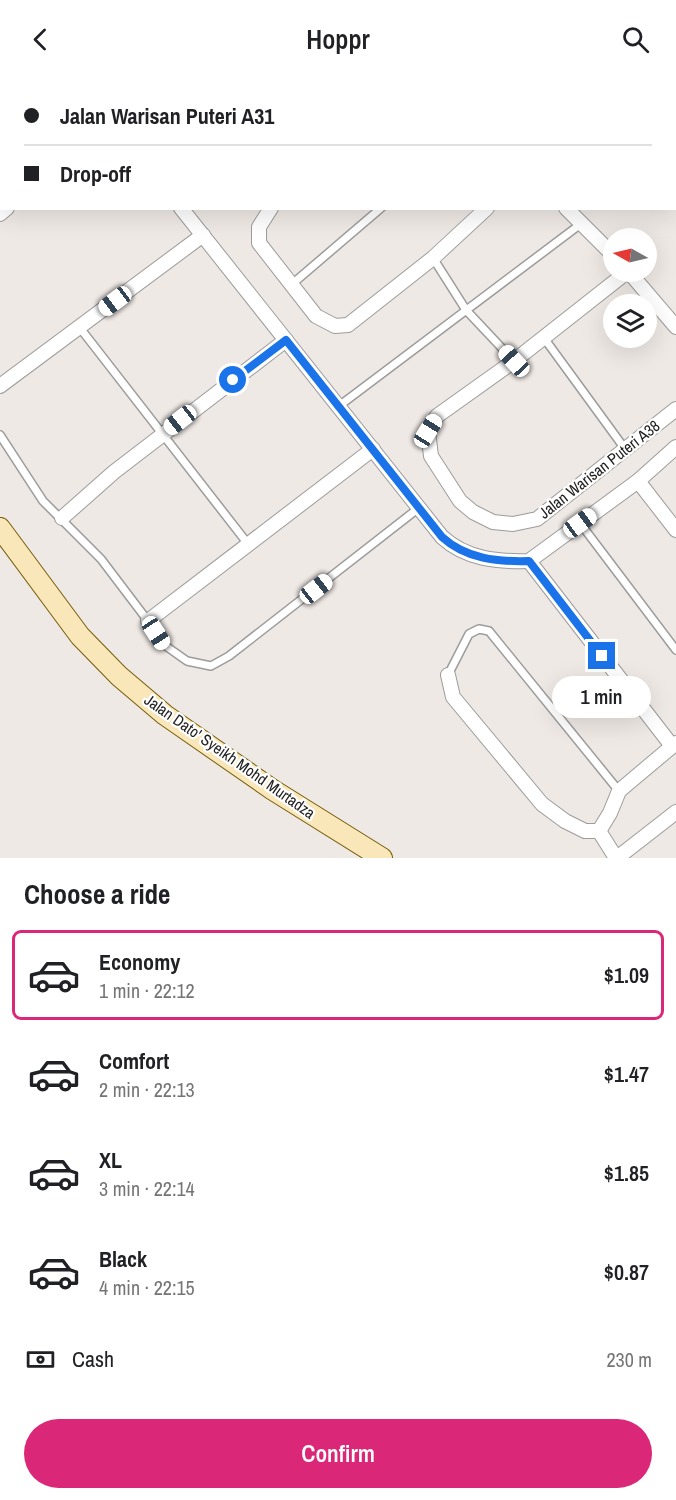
<!DOCTYPE html>
<meta charset="utf-8">
<style>
:root{--surface:#fff;--page:#f6f6f6;--text:#202124;--muted:#757577;--line:#e0e0e0;--accent:#db2777}
body{margin:0;font-family:"Archivo Narrow",sans-serif;background:var(--page);color:var(--text);height:100vh;display:flex;flex-direction:column;font-size:22px;white-space:nowrap}
*{box-sizing:border-box;margin:0}
p{font-size:20px;color:var(--muted)}
.icon{flex:none;width:33px;height:33px;fill:none;stroke:currentColor;stroke-width:2;stroke-linecap:round;stroke-linejoin:round}
.map{position:relative;height:780px;overflow:hidden}
.drawer{display:flex;flex-direction:column;background:var(--surface);flex:1}
.drawer>*{flex:none}
.top-card{position:absolute;left:0px;top:0px;width:676px;height:132px;box-shadow:0 6px 24px #0002;display:grid;align-content:center;height:132px;padding:0 24px;background:var(--surface)}
.needle{width:39px;rotate:278deg}
.buttons{position:absolute;left:603px;top:150px;display:grid;gap:12px}
.buttons a{display:grid;place-items:center;width:54px;height:54px;border-radius:50%;background:var(--surface);box-shadow:0 6px 24px #0002;font-size:30px}
.end{position:absolute;width:27px;height:27px;margin:-14px;border:8px solid #1a73e8;background:#fff;box-shadow:0 0 0 3px #fff}
.from{border-radius:50%}
.bubble{position:absolute;height:42px;border-radius:21px;background:var(--surface);box-shadow:0 6px 24px #0002;font-size:20px;font-weight:600;line-height:42px;text-align:center}
.car{position:absolute;width:18px;height:36px;margin:-18px -9px;border-radius:8px;box-shadow:0 0 4px 2px #0007;background:linear-gradient(#fff 24%,#345 0 40%,#fff 0 76%,#345 0 86%,#fff 0)}
.top-card b{display:flex;align-items:center;gap:21px;height:57px;font-size:22px}
.top-card b+b{border-top:2px solid var(--line)}
.top-card i{width:15px;height:15px;background:var(--text)}
ul{padding:0;list-style:none}
li{display:flex;align-items:center;gap:18px;height:90px;margin:0 12px 9px;padding:0 12px;border:3px solid transparent;border-radius:9px}
li div{flex:1}
li b{display:block;font-size:22px}
li em{font-style:normal;font-weight:600}
li.on{border-color:var(--accent)}
li>.icon{width:54px;height:54px;stroke-width:1.5}
h2{padding:0 24px;font-size:27px;line-height:72px}
.pay{display:flex;align-items:center;gap:15px;height:66px;padding:0 24px;font-size:22px}
.pay p{margin-inline-start:auto}
.cta{display:flex;gap:12px;margin-top:auto;padding:12px 24px}
.cta a{flex:1;height:69px;border-radius:36px;background:var(--accent);color:#fff;font-size:24px;font-weight:600;line-height:69px;text-align:center}
header{display:flex;justify-content:space-between;align-items:center;height:78px;padding:0 24px;background:var(--surface);font-size:27px;font-weight:600}
.map>svg:first-child{display:block}
.lines{fill:none;stroke-linecap:round;stroke-linejoin:round}
.service-casing{stroke:#9c9c9c;stroke-width:10}
.minor-casing{stroke:#9c9c9c;stroke-width:16}
.secondary-casing{stroke:#755d06;stroke-width:22}
.service{stroke:#fff;stroke-width:7}
.minor{stroke:#fff;stroke-width:14}
.secondary{stroke:#f9e7ba;stroke-width:20}
.route{stroke:#1a73e8;stroke-width:8}
.labels{text-anchor:middle;dominant-baseline:central;stroke-width:4.5;stroke-linejoin:round;paint-order:stroke}
.street-label{font-size:16px;fill:#1f1f1f;stroke:#fff}
</style>
<header><svg class="icon" aria-label="back" viewBox="0 0 24 24"><path d="M15 5l-7 7 7 7"/></svg>Hoppr<svg class="icon" aria-label="search" viewBox="0 0 24 24"><circle cx="10" cy="10" r="6"/><path d="M15 15l6 6"/></svg></header>
<div class="map">
<svg width="676" height="780" viewBox="0 0 676 780">
<rect width="100%" height="100%" fill="#efe9e5"/>
<g class="lines">
<defs>
<g id="service">
<polyline points="275,0 276,2"/>
<polyline points="319,2 321,0"/>
<polyline points="433,180 466,232 514,283"/>
<polyline points="291,207 381,130"/>
<polyline points="80,250 248,466"/>
<polyline points="544,260 625,371"/>
<polyline points="339,328 582,145"/>
<polyline points="0,357 43,423 101,481 148,543 163,566 187,583 211,588 229,578 420,429"/>
<polyline points="580,445 676,572"/>
<polyline points="448,597 469,556 479,551 489,553 619,713"/>
</g>
<g id="minor">
<polyline points="87,0 88,2"/>
<polyline points="444,0 445,2"/>
<polyline points="203,2 205,0"/>
<polyline points="428,2 430,0"/>
<path d="M181 130 442 459C466 481 497 484 529 483L638 403 676 369"/>
<polyline points="271,130 259,149 259,165 316,238 335,248 348,247 433,180 487,130"/>
<polyline points="566,130 614,178"/>
<polyline points="0,136 7,130"/>
<polyline points="627,194 514,283 437,338 428,353 431,378 460,423 473,434 493,444 513,446 537,441 676,331"/>
<polyline points="629,194 676,249"/>
<polyline points="0,308 203,157"/>
<polyline points="638,403 676,452"/>
<polyline points="62,440 114,394 286,262"/>
<polyline points="529,483 672,668"/>
<polyline points="148,543 373,371"/>
<polyline points="448,597 453,619 542,726 565,743 585,753 599,753"/>
<polyline points="599,753 610,735 619,713 676,665"/>
<polyline points="599,753 616,780"/>
<polyline points="617,780 676,734"/>
</g>
<g id="secondary">
<polyline points="20,2 23,0"/>
<polyline points="0,33 2,30"/>
<polyline points="0,450 80,558 119,598 165,637 273,712 382,780"/>
</g>
</defs>
<use href="#service" class="service-casing"/>
<use href="#minor" class="minor-casing"/>
<use href="#secondary" class="secondary-casing"/>
<use href="#service" class="service"/>
<use href="#minor" class="minor"/>
<use href="#secondary" class="secondary"/>
</g>
<g class="lines">
<path class="route" d="M233 302 286 262 442 459C466 481 498 484 529 483L602 578"/>
</g>
<g class="labels">
<g class="street-label">
<text transform="translate(599 391) rotate(-38)">Jalan Warisan Puteri A38</text>
<text transform="translate(230 678) rotate(35)">Jalan Dato' Syeikh Mohd Murtadza</text>
</g>
</g>
</svg>
<div class="buttons">
<a><svg class="needle" viewBox="-14 -14 28 28"><path d="M0-13l5 13h-10z" fill="#e53935"/><path d="M0 13l5-13h-10z" fill="#757577"/></svg></a>
<a><svg class="icon" aria-label="layers" viewBox="0 0 24 24"><path d="M12 4l9 5-9 5-9-5zM3 14l9 5 9-5"/></svg></a>
</div>
<i class="end from" style="left:233px;top:302px"></i>
<i class="end" style="left:602px;top:578px"></i>
<div class="bubble" style="left:552px;top:598px;width:99px">1 min</div>
<i class="car" style="left:115px;top:223px;rotate:233deg"></i>
<i class="car" style="left:514px;top:283px;rotate:317deg"></i>
<i class="car" style="left:180px;top:342px;rotate:232deg"></i>
<i class="car" style="left:428px;top:353px;rotate:32deg"></i>
<i class="car" style="left:580px;top:445px;rotate:54deg"></i>
<i class="car" style="left:316px;top:511px;rotate:52deg"></i>
<i class="car" style="left:156px;top:555px;rotate:147deg"></i>
<div class="top-card">
<b><i class="from"></i>Jalan Warisan Puteri A31</b>
<b><i></i>Drop-off</b>
</div>
</div>
<section class="drawer">
<h2>Choose a ride</h2>
<ul>
<li class="on"><svg class="icon" aria-label="car" viewBox="0 0 24 24"><path d="M5 17H2v-5l4-1 3-4h7l3 4 3 1v5h-3M9 17h6M6 11h13"/><circle cx="7" cy="17" r="2"/><circle cx="17" cy="17" r="2"/></svg><div><b>Economy</b><p>1 min · 22:12</p></div><em>$1.09</em></li>
<li><svg class="icon" aria-label="car" viewBox="0 0 24 24"><path d="M5 17H2v-5l4-1 3-4h7l3 4 3 1v5h-3M9 17h6M6 11h13"/><circle cx="7" cy="17" r="2"/><circle cx="17" cy="17" r="2"/></svg><div><b>Comfort</b><p>2 min · 22:13</p></div><em>$1.47</em></li>
<li><svg class="icon" aria-label="car" viewBox="0 0 24 24"><path d="M5 17H2v-5l4-1 3-4h7l3 4 3 1v5h-3M9 17h6M6 11h13"/><circle cx="7" cy="17" r="2"/><circle cx="17" cy="17" r="2"/></svg><div><b>XL</b><p>3 min · 22:14</p></div><em>$1.85</em></li>
<li><svg class="icon" aria-label="car" viewBox="0 0 24 24"><path d="M5 17H2v-5l4-1 3-4h7l3 4 3 1v5h-3M9 17h6M6 11h13"/><circle cx="7" cy="17" r="2"/><circle cx="17" cy="17" r="2"/></svg><div><b>Black</b><p>4 min · 22:15</p></div><em>$0.87</em></li>
</ul>
<div class="pay"><svg class="icon" aria-label="cash" viewBox="0 0 24 24"><path d="M3 7h18v10H3z"/><circle cx="12" cy="12" r="2"/></svg>Cash<p>230 m</p></div>
<div class="cta"><a>Confirm</a></div>
</section>
